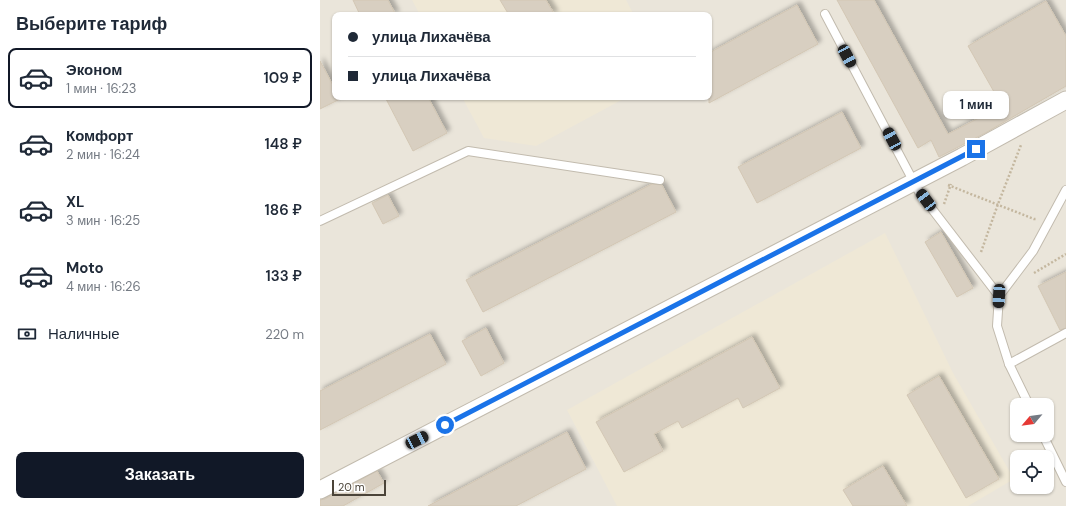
<!DOCTYPE html>
<html lang="ru">
<meta charset="utf-8">
<style>
:root{--surface:#fff;--page:#f6f6f7;--text:#1f2937;--muted:#747a83;--line:#e0e1e3;--accent:#111827}
body{margin:0;font-family:"DM Sans",sans-serif;background:var(--page);color:var(--text);height:100vh;display:flex;flex-direction:column;font-size:15px;white-space:nowrap}
*{box-sizing:border-box;margin:0}
p{font-size:13px;color:var(--muted)}
.icon{flex:none;width:22px;height:22px;fill:none;stroke:currentColor;stroke-width:2;stroke-linecap:round;stroke-linejoin:round}
.map{position:relative;flex:1;overflow:hidden}
.details{display:flex;flex-direction:column;background:var(--surface);width:320px}
.details>*{flex:none}
.top-card{position:absolute;left:12px;top:12px;width:380px;height:88px;border-radius:8px;box-shadow:0 1px 3px #0004;display:grid;align-content:center;height:88px;padding:0 16px;background:var(--surface)}
.needle{width:26px;rotate:241deg}
.fabs{position:absolute;left:690px;top:398px;display:grid;gap:8px}
.fabs a{display:grid;place-items:center;width:44px;height:44px;border-radius:8px;background:var(--surface);box-shadow:0 1px 3px #0004;font-size:20px}
.scale{position:absolute;left:12px;bottom:10px;width:54px;box-sizing:border-box;padding-left:4px;border:2px solid #4b4439;border-top:0;font-size:11px;line-height:14px;white-space:nowrap;color:#4b4439;-webkit-text-stroke:3px #fff;paint-order:stroke}
.end{position:absolute;width:18px;height:18px;margin:-9px;border:5px solid #1a73e8;background:#fff;box-shadow:0 0 0 2px #fff}
.from{border-radius:50%}
.bubble{position:absolute;height:28px;border-radius:8px;background:var(--surface);box-shadow:0 1px 3px #0004;font-size:13px;font-weight:600;line-height:28px;text-align:center}
.car{position:absolute;width:12px;height:24px;margin:-12px -6px;border-radius:5px;box-shadow:0 0 3px 1px #0007;background:linear-gradient(#222 24%,#8ab4d8 0 40%,#222 0 76%,#8ab4d8 0 86%,#222 0)}
.top-card b{display:flex;align-items:center;gap:14px;height:38px;font-size:15px}
.top-card b+b{border-top:1px solid var(--line)}
.top-card i{width:10px;height:10px;background:var(--text)}
ul{padding:0;list-style:none}
li{display:flex;align-items:center;gap:12px;height:60px;margin:0 8px 6px;padding:0 8px;border:2px solid transparent;border-radius:8px}
li div{flex:1}
li b{display:block;font-size:15px}
li em{font-style:normal;font-weight:600}
li.active{border-color:var(--accent)}
li>.icon{width:36px;height:36px;stroke-width:1.5}
h2{padding:0 16px;font-size:18px;line-height:48px}
.pay{display:flex;align-items:center;gap:10px;height:44px;padding:0 16px;font-size:15px}
.pay p{margin-inline-start:auto}
.button{display:flex;gap:8px;margin-top:auto;padding:8px 16px}
.button a{flex:1;height:46px;border-radius:8px;background:var(--accent);color:#fff;font-size:16px;font-weight:600;line-height:46px;text-align:center}
main{display:flex;flex:1;min-height:0}
.map>svg:first-child{display:block}
.residential{fill:#eae5da;fill-rule:evenodd}
.education{fill:#efe8d6}
.building{fill:#d8cfc1;stroke:#d3c7b4;filter:url(#shadow)}
.lines{fill:none;stroke-linecap:round;stroke-linejoin:round}
.lane-casing{stroke:#c2bbae;stroke-width:10}
.street-casing{stroke:#c2bbae;stroke-width:19}
.path{stroke:#c4b79f;stroke-width:2.5;stroke-dasharray:2 2;stroke-linecap:butt}
.lane{stroke:#fff;stroke-width:8}
.street{stroke:#fff;stroke-width:17}
.route{stroke:#1a73e8;stroke-width:5}
</style>
<main>
<section class="details">
<h2>Выберите тариф</h2>
<ul>
<li class="active"><svg class="icon" aria-label="car" viewBox="0 0 24 24"><path d="M5 17H2v-5l4-1 3-4h7l3 4 3 1v5h-3M9 17h6M6 11h13"/><circle cx="7" cy="17" r="2"/><circle cx="17" cy="17" r="2"/></svg><div><b>Эконом</b><p>1 мин · 16:23</p></div><em>109 ₽</em></li>
<li><svg class="icon" aria-label="car" viewBox="0 0 24 24"><path d="M5 17H2v-5l4-1 3-4h7l3 4 3 1v5h-3M9 17h6M6 11h13"/><circle cx="7" cy="17" r="2"/><circle cx="17" cy="17" r="2"/></svg><div><b>Комфорт</b><p>2 мин · 16:24</p></div><em>148 ₽</em></li>
<li><svg class="icon" aria-label="car" viewBox="0 0 24 24"><path d="M5 17H2v-5l4-1 3-4h7l3 4 3 1v5h-3M9 17h6M6 11h13"/><circle cx="7" cy="17" r="2"/><circle cx="17" cy="17" r="2"/></svg><div><b>XL</b><p>3 мин · 16:25</p></div><em>186 ₽</em></li>
<li><svg class="icon" aria-label="car" viewBox="0 0 24 24"><path d="M5 17H2v-5l4-1 3-4h7l3 4 3 1v5h-3M9 17h6M6 11h13"/><circle cx="7" cy="17" r="2"/><circle cx="17" cy="17" r="2"/></svg><div><b>Moto</b><p>4 мин · 16:26</p></div><em>133 ₽</em></li>
</ul>
<div class="pay"><svg class="icon" aria-label="cash" viewBox="0 0 24 24"><path d="M3 7h18v10H3z"/><circle cx="12" cy="12" r="2"/></svg>Наличные<p>220 m</p></div>
<div class="button"><a>Заказать</a></div>
</section>
<div class="map">
<svg width="746" height="506" viewBox="0 0 746 506">
<defs>
<filter id="shadow"><feDropShadow dx="3.5" dy="-3.5" stdDeviation="2" flood-color="#0004"/></filter>
</defs>
<rect width="100%" height="100%" fill="#f6f3ec"/>
<path class="residential" d="M0 0H746V506H0ZM15 15H389V97H15ZM697 405H727V435H697ZM697 457H727V487H697Z"/>
<g class="education">
<polygon points="92,0 306,0 314,15 100,15"/>
<polygon points="142,97 307,97 216,146 164,138"/>
<polygon points="565,233 633,373 694,479 648,506 297,506 247,410"/>
</g>
<g class="building">
<polygon points="33,0 68,0 76,15 40,15"/>
<polygon points="180,0 226,0 235,15 189,15"/>
<polygon points="517,0 554,0 628,134 682,106 648,46 726,1 746,36 746,86 667,132 619,157 611,140 598,148"/>
<polygon points="477,5 498,44 389,103 389,53"/>
<polygon points="0,61 15,89 15,97 19,97 20,99 0,109"/>
<polygon points="65,97 108,97 127,133 93,151"/>
<polygon points="522,112 541,148 437,203 418,167"/>
<polygon points="332,184 342,185 356,212 163,312 146,280"/>
<polygon points="68,195 79,216 63,224 52,203"/>
<polygon points="621,232 653,288 637,297 605,242"/>
<polygon points="746,272 746,328 740,330 718,286"/>
<polygon points="166,328 184,363 161,376 142,341"/>
<polygon points="110,334 126,364 0,430 0,391"/>
<polygon points="432,337 460,388 423,408 418,398 362,428 358,421 334,434 343,451 304,472 276,422"/>
<polygon points="619,376 679,479 646,498 587,395"/>
<polygon points="247,432 266,469 196,506 108,506"/>
<polygon points="563,466 587,506 533,506 523,490"/>
<polygon points="57,471 64,483 23,506 0,506 0,500 5,499"/>
</g>
<g class="lines">
<defs>
<g id="lane">
<polyline points="505,14 599,192 679,296"/>
<polyline points="0,221 148,151 340,180"/>
<polyline points="689,364 746,333"/>
<polyline points="709,405 689,364 677,326 679,296 713,251 746,190"/>
<polyline points="723,435 746,482"/>
</g>
<polyline id="street" points="0,490 642,157 746,100"/>
</defs>
<use href="#lane" class="lane-casing"/>
<use href="#street" class="street-casing"/>
<g class="path">
<polyline points="628,185 714,219 717,219"/>
<polyline points="624,204 631,184"/>
<polyline points="661,252 678,204 701,145"/>
<polyline points="714,273 746,254"/>
</g>
<use href="#lane" class="lane"/>
<use href="#street" class="street"/>
</g>
<g class="lines">
<polyline class="route" points="125,425 656,149"/>
</g>
</svg>
<div class="fabs">
<a><svg class="needle" viewBox="-14 -14 28 28"><path d="M0-13l5 13h-10z" fill="#e53935"/><path d="M0 13l5-13h-10z" fill="#747a83"/></svg></a>
<a><svg class="icon" aria-label="locate" viewBox="0 0 24 24"><circle cx="12" cy="12" r="6"/><path d="M12 2v4M12 18v4M2 12h4M18 12h4"/></svg></a>
</div>
<div class="scale">20 m</div>
<i class="end from" style="left:125px;top:425px"></i>
<i class="end" style="left:656px;top:149px"></i>
<div class="bubble" style="left:623px;top:91px;width:66px">1 мин</div>
<i class="car" style="left:527px;top:56px;rotate:152deg"></i>
<i class="car" style="left:572px;top:139px;rotate:332deg"></i>
<i class="car" style="left:606px;top:200px;rotate:323deg"></i>
<i class="car" style="left:679px;top:296px;rotate:183deg"></i>
<i class="car" style="left:97px;top:440px;rotate:63deg"></i>
<div class="top-card">
<b><i class="from"></i>улица Лихачёва</b>
<b><i></i>улица Лихачёва</b>
</div>
</div>
</main>
